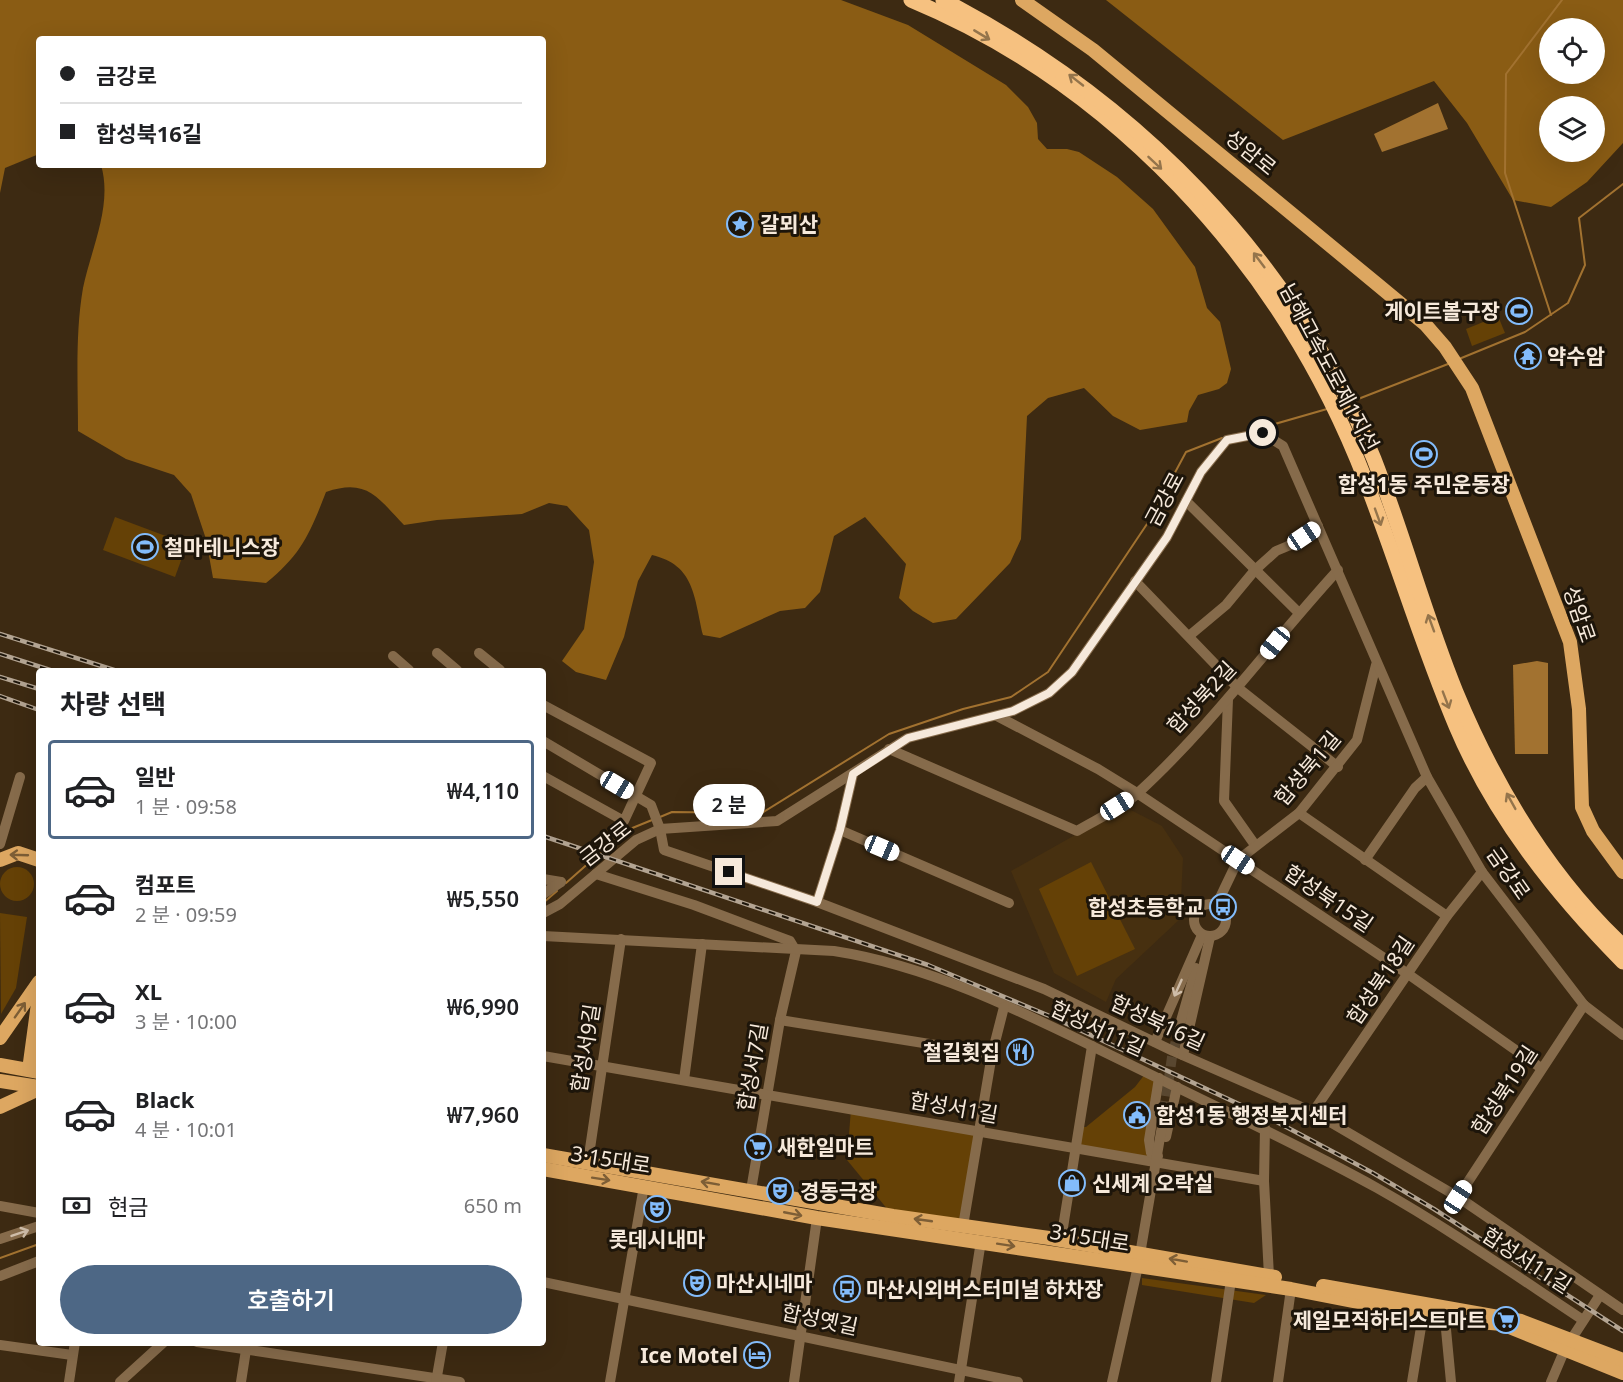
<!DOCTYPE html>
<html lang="ko">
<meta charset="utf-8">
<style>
:root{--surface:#fff;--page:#f6f6f6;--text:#202124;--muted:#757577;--line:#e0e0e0;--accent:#4d6785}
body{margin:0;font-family:"Noto Sans","Noto Sans KR",sans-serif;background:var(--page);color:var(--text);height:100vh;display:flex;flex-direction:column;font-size:22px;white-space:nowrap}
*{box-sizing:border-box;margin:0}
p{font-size:20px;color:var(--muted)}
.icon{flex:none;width:33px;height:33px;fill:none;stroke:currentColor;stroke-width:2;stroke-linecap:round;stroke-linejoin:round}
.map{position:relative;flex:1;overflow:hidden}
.side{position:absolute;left:36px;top:668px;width:510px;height:678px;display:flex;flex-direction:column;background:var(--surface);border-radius:6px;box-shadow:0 6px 24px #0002}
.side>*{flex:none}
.guide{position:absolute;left:36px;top:36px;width:510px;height:132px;border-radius:6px;box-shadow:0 6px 24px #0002;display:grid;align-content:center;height:132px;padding:0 24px;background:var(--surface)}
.controls{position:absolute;left:1539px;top:18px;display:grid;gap:12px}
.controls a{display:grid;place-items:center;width:66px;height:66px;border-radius:50%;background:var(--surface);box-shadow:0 6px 24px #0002;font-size:30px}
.end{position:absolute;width:27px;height:27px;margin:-14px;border:8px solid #f6e9db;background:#111;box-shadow:0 0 0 3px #111}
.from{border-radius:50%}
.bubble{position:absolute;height:42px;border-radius:21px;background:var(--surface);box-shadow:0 6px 24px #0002;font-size:20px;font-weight:600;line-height:42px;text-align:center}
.car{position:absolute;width:18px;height:36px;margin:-18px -9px;border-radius:8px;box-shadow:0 0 4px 2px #0007;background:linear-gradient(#fff 24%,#345 0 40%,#fff 0 76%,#345 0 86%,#fff 0)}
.guide b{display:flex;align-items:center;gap:21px;height:57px;font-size:22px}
.guide b+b{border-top:2px solid var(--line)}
.guide i{width:15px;height:15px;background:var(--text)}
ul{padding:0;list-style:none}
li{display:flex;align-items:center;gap:18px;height:99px;margin:0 12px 9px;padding:0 12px;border:3px solid transparent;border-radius:6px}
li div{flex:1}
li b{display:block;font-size:22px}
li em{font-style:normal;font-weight:600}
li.current{border-color:var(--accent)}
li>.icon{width:54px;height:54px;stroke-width:1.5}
h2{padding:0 24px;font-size:27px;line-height:72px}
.pay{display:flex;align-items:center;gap:15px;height:66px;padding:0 24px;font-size:22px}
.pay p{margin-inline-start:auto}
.action{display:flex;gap:12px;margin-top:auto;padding:12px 24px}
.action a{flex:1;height:69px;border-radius:36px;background:var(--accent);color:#fff;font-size:24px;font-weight:600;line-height:69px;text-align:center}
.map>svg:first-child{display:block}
.built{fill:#473010}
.green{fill:#654106}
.forest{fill:#8a5c14;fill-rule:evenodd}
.water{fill:#a27230}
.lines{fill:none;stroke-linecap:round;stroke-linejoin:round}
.stream{stroke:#a27230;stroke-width:2}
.minor-tunnel{stroke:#594730;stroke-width:10;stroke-dasharray:10 5;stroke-linecap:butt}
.minor{stroke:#866b4b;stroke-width:10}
.major{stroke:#dda761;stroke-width:14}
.highway{stroke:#f6c180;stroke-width:15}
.rail-casing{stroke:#b3a492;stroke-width:4.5}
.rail{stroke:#1d150a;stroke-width:2;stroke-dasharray:7;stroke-linecap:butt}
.oneway{stroke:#94744b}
.oneway2{stroke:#7d5e36}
.oneway3{stroke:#cfbda9}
.route{stroke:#f6e9db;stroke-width:8}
.labels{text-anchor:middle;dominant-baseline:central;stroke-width:6;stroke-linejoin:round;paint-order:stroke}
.street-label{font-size:21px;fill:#f6e9db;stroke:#1d150a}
.poi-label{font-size:21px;font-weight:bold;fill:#f6e9db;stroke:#1d150a;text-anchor:start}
</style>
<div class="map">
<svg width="1623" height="1382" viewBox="0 0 1623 1382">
<rect width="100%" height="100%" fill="#3d2a12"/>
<polygon class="built" points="1125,807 1162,826 1183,858 1180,919 1116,979 1106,1002 1054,973 1011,871"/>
<g class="green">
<polygon points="1498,316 1505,333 1472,346 1466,329"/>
<polygon points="115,517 187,544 175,577 103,550"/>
<polygon points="1091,862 1135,949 1077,976 1039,889"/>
<circle cx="17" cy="884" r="17"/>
<polygon points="0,913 27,917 16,988 1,1014"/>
<polygon points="1145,1074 1159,1078 1149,1140 1156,1160 1074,1147 1078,1127 1086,1127 1135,1087"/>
<polygon points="851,1109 979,1131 963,1226 893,1216 847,1160"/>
<polygon points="1142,1278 1266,1295 1254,1303 1142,1285"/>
</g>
<g class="forest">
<path d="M0 0H841L908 25 1006 85 1028 107 1037 123 1038 139 1047 149H1067L1079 152 1117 177 1153 209 1195 267 1207 308 1220 322 1231 369 1227 383 1219 389 1198 395 1189 411 1187 422 1140 430 1113 416 1084 388 1048 398 1027 416 1021 539 1010 563 956 619 933 623 913 611 899 598 906 564 865 517 834 536 820 592 805 608 780 611 720 638 703 635C694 597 695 565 652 555L638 581 624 637 606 680 576 672 562 661 584 629 594 562 589 530 567 506 549 503 522 514 437 520 404 525C377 497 367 478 326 492 310 533 302 554 266 583L213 578 206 539 191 494 174 475 126 459 78 431C78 384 75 334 83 288 91 249 113 205 101 165H543V39H39V154L5 168 0 193Z"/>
<path d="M1106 0H1623V143L1587 182 1551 207 1513 200 1467 123 1434 81 1283 140ZM1550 28H1594V74H1550ZM1550 106H1594V152H1550Z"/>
</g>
<g class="water">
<polygon points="1438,103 1448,129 1382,152 1374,134"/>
<polygon points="1537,661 1548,663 1548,754 1515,754 1513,665"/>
</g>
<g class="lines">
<g class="stream">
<polyline points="1551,315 1505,173 1506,74 1562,0"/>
<polyline points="1459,359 1525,332 1568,303 1585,265 1579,218 1623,184"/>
<polyline points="1353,401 1448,364"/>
<polyline points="1261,428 1327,409"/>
<polyline points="660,817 672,812 762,813 889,734 963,709 1011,697 1048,672 1149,521 1186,452 1222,438"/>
<polyline points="566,883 625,831 652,820"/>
<polyline points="543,903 557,891"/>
<polyline points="0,1258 39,1244"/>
</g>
<polyline class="minor-tunnel" points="1162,1126 1172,1057 1179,1028"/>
<g class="minor">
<polyline points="1186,501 1299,613"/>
<polyline points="1135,581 1238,688 1338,767"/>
<polyline points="1189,636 1226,605 1255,570 1276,551 1288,546 1318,526"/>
<polyline points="437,653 457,670"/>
<polyline points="479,653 500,670"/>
<polyline points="393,656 409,670"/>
<polyline points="1228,699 1224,801 1255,845"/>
<polyline points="543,705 651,763 624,821 543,776"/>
<polyline points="997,716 1098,769 1137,793 1408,974 1541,1068"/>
<polyline points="543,741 651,805 660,829 664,850 817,902 1044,989 1173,1051 1313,1112 1458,1197 1623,1310"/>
<path d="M889 749 1077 831C1097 819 1122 808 1139 792 1212 725 1271 643 1338 570"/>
<polyline points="1299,813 1447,916"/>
<polyline points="840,830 1009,903"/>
<polyline points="0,844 20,777"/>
<polyline points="1365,860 1415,788 1427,777"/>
<polyline points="596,874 694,905 790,941 796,951 780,1020 751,1190"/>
<polyline points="543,879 561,882"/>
<polyline points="543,894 561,882"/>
<polyline points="817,902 840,830 853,774"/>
<circle cx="1210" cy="920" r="16"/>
<polyline points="1216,906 1238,860 1299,813 1357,740 1376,665"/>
<polyline points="543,913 560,904 636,840 660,829 777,821 908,738 1013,711 1049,693 1072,672 1167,537 1201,472 1227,440 1262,433 1283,446 1427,777 1482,872 1584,1005 1623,1035"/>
<path d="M543 936 834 951C938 967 1036 1019 1129 1064 1212 1105 1296 1143 1377 1188 1448 1228 1515 1275 1583 1320"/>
<polyline points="780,1020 992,1054"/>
<polyline points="1179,1028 1196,968"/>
<polyline points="1155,1042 1202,935"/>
<polyline points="1183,1055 1210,937"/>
<polyline points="543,1056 1264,1181"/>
<polyline points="684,1080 702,944"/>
<polyline points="1313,1112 1447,916 1482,872"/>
<polyline points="1265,1128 1264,1181 1269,1276"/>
<polyline points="1166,1137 1177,1087"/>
<polyline points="1158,1156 1151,1153 1149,1140 1159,1078"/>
<polyline points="588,1162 621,939"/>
<polyline points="1458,1197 1584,1005"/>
<polyline points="0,1206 39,1213"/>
<polyline points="963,1226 992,1054 1004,1007"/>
<polyline points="0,1239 39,1226"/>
<polyline points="1061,1240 1092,1046"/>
<polyline points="0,1276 39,1261"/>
<polyline points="543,1282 1018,1382"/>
<polyline points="1445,1319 1451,1382"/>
<polyline points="197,1342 460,1382"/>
<polyline points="0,1345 72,1355"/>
<polyline points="69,1382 75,1342"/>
<polyline points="120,1382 164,1342"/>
<polyline points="241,1382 246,1350"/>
<polyline points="436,1382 443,1342"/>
<polyline points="610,1382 644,1186"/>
<polyline points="794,1382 817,1218"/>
<polyline points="959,1382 981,1241"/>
<polyline points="1112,1382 1138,1266 1162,1126"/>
<polyline points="1216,1382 1231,1280"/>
<polyline points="1278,1382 1291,1289"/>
<polyline points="1412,1382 1423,1315"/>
<polyline points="1551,1382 1565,1349 1600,1295"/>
</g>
<g class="major">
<polyline points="1022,0 1093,50 1378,285 1425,324 1445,347 1472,388 1570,642 1579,709 1582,807 1593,831 1623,872"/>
<polyline points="0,860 18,853 39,860"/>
<polyline points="0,1038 39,982"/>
<polyline points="0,1065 39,1072"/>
<polyline points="29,1070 39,996"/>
<polyline points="0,1081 39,1087"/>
<polyline points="0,1107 39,1089"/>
<polyline points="543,1155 893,1216 1049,1238 1275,1277"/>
<polyline points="543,1169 817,1218 1291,1289 1445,1319 1502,1324 1623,1373"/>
<polyline points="1323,1286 1521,1321 1623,1360"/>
</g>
<g class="highway">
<path d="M911 0C1113 84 1274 258 1357 459 1393 547 1419 639 1456 726 1494 816 1555 893 1623 962"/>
<path d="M943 0C1134 99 1293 258 1374 459 1404 536 1425 616 1456 692 1495 786 1549 876 1623 946"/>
</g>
<defs>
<g id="rail">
<polyline points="0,634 114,670"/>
<polyline points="0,654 50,670"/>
<polyline points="0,677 39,689"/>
<polyline points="0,696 39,710"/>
<polyline points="543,836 928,965 1052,1017 1275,1121 1373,1173 1434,1209 1623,1331"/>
</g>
</defs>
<use href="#rail" class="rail-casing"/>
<use href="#rail" class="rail"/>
</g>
<defs><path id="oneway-shaft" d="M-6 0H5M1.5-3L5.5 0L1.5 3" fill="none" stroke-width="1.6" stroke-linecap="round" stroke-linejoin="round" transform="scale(1.5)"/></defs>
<g class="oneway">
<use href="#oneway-shaft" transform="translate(982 35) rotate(31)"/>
<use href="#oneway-shaft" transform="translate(1076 80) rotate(-142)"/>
<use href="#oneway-shaft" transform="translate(1155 163) rotate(43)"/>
<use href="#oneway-shaft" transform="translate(1259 260) rotate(-127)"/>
<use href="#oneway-shaft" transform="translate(1378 517) rotate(70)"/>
<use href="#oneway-shaft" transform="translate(1431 623) rotate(-110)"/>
<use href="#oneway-shaft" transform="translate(1446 700) rotate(69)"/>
<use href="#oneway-shaft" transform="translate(1511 801) rotate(-119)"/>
</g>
<g class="oneway2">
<use href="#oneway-shaft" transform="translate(19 855) rotate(-178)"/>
<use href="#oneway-shaft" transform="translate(20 1010) rotate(-55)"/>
<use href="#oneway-shaft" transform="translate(601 1179) rotate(9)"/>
<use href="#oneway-shaft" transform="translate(710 1183) rotate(-170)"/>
<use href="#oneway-shaft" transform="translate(793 1214) rotate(11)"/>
<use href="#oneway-shaft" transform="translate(923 1220) rotate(-172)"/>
<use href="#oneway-shaft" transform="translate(1006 1245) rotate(9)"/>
<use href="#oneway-shaft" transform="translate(1178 1260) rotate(-170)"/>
</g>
<g class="oneway3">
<use href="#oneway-shaft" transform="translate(1178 988) rotate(114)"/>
<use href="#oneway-shaft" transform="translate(20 1233) rotate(-19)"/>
</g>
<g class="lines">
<polyline class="route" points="729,872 817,902 840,830 853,774 908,738 1013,711 1049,693 1072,672 1167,537 1201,472 1227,440 1263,433"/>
</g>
<defs>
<symbol id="sight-ring" viewBox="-11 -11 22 22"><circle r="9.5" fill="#1d150a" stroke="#83bcfb" stroke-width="1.5"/><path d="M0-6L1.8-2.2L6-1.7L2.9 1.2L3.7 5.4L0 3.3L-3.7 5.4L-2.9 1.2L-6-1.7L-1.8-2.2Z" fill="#83bcfb"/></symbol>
<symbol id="stadium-ring" viewBox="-11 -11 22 22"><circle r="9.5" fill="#1d150a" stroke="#83bcfb" stroke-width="1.5"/><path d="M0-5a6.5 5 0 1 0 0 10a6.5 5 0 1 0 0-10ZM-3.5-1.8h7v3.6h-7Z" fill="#83bcfb"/></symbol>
<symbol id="temple-ring" viewBox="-11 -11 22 22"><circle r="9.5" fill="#1d150a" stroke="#83bcfb" stroke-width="1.5"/><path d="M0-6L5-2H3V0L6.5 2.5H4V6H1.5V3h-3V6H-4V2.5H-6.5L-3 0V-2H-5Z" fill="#83bcfb"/></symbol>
<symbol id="bus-ring" viewBox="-11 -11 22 22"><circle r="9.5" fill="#1d150a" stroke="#83bcfb" stroke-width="1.5"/><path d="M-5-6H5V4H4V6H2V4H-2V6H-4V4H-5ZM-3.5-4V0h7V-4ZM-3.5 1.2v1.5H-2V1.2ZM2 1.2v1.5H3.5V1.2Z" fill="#83bcfb"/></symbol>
<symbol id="restaurant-ring" viewBox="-11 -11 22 22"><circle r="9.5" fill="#1d150a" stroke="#83bcfb" stroke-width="1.5"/><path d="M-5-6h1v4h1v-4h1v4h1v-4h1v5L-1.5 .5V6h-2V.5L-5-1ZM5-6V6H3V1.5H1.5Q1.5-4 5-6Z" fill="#83bcfb"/></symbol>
<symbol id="civic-ring" viewBox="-11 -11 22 22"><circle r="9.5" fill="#1d150a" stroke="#83bcfb" stroke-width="1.5"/><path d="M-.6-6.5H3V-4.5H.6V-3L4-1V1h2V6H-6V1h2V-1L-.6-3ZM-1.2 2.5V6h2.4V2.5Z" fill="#83bcfb"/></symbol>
<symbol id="supermarket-ring" viewBox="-11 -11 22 22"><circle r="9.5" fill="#1d150a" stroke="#83bcfb" stroke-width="1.5"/><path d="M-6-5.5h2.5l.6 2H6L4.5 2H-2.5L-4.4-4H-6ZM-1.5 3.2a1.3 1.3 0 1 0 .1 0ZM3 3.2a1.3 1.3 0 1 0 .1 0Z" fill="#83bcfb"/></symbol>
<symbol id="shop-ring" viewBox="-11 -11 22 22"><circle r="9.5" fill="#1d150a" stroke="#83bcfb" stroke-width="1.5"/><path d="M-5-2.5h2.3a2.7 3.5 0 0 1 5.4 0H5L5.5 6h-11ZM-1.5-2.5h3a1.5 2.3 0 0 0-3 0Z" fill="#83bcfb"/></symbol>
<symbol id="theatre-ring" viewBox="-11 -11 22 22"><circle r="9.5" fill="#1d150a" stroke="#83bcfb" stroke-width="1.5"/><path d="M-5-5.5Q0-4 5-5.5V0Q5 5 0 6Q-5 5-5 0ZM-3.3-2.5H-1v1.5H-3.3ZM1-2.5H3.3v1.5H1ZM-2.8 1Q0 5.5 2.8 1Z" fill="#83bcfb"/></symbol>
<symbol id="hotel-ring" viewBox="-11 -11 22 22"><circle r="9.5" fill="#1d150a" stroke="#83bcfb" stroke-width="1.5"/><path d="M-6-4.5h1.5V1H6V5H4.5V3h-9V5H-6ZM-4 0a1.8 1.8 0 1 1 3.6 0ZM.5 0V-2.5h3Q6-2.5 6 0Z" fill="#83bcfb"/></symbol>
</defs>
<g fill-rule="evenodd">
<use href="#sight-ring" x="725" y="209" width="30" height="30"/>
<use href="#stadium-ring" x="1504" y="296" width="30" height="30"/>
<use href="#temple-ring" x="1513" y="341" width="30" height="30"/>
<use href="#stadium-ring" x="1409" y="439" width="30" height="30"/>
<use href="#stadium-ring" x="130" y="532" width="30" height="30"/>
<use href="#bus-ring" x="1208" y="892" width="30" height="30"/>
<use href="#restaurant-ring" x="1005" y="1037" width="30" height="30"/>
<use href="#civic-ring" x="1122" y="1100" width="30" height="30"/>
<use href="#supermarket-ring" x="743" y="1132" width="30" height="30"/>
<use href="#shop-ring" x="1057" y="1168" width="30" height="30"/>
<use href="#theatre-ring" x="765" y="1176" width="30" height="30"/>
<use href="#theatre-ring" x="642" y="1194" width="30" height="30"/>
<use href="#theatre-ring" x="682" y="1268" width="30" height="30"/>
<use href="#bus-ring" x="832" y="1274" width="30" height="30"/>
<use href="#supermarket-ring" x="1491" y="1305" width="30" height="30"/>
<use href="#hotel-ring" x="742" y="1340" width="30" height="30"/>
</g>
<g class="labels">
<g class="street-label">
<text transform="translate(1251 152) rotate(39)">성암로</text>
<text transform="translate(1330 367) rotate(62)">남해고속도로제1지선</text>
<text transform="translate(1164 499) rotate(-62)">금강로</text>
<text transform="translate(1580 614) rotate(71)">성암로</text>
<text transform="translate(1201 697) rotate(-47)">합성북2길</text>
<text transform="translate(1307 768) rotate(-50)">합성북1길</text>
<text transform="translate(605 843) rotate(-38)">금강로</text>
<text transform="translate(1509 873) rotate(55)">금강로</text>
<text transform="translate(1329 898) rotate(34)">합성북15길</text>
<text transform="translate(1380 980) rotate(-56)">합성북18길</text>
<text transform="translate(1158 1022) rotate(25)">합성북16길</text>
<text transform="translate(1098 1028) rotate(25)">합성서11길</text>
<text transform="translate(585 1048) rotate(-81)">합성서9길</text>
<text transform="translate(752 1067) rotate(-80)">합성서7길</text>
<text transform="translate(1504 1090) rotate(-57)">합성북19길</text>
<text transform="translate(954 1107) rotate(10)">합성서1길</text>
<text transform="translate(611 1159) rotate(9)">3·15대로</text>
<text transform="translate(1090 1237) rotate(9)">3·15대로</text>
<text transform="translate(1527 1260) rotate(33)">합성서11길</text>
<text transform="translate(820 1319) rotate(12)">합성옛길</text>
</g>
<g class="poi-label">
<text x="760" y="224">갈뫼산</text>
<text x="1500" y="311" text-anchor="end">게이트볼구장</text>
<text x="1547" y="356">약수암</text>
<text x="1424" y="484" text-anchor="middle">합성1동 주민운동장</text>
<text x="164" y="547">철마테니스장</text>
<text x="1204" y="907" text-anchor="end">합성초등학교</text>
<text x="1000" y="1052" text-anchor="end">철길횟집</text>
<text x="1156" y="1115">합성1동 행정복지센터</text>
<text x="777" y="1147">새한일마트</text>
<text x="1092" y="1183">신세계 오락실</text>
<text x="800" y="1191">경동극장</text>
<text x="657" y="1239" text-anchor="middle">롯데시내마</text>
<text x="716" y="1283">마산시네마</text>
<text x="866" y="1289">마산시외버스터미널 하차장</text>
<text x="1486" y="1320" text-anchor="end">제일모직하티스트마트</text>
<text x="738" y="1355" text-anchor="end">Ice Motel</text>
</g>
</g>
</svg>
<div class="controls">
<a><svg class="icon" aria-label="locate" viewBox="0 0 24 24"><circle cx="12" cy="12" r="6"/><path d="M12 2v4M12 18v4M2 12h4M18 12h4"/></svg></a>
<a><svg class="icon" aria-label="layers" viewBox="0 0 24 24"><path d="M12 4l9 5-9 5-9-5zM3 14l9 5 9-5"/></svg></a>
</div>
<i class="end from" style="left:1263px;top:433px"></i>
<i class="end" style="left:729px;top:872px"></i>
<div class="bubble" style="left:693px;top:784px;width:72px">2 분</div>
<i class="car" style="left:1304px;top:536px;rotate:56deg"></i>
<i class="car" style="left:1275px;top:643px;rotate:219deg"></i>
<i class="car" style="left:617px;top:785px;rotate:121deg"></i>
<i class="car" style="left:1117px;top:806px;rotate:58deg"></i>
<i class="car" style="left:882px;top:848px;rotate:113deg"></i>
<i class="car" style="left:1238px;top:860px;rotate:124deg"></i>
<i class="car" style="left:1458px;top:1197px;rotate:33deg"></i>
<div class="guide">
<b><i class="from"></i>금강로</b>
<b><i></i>합성북16길</b>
</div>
<section class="side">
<h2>차량 선택</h2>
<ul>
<li class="current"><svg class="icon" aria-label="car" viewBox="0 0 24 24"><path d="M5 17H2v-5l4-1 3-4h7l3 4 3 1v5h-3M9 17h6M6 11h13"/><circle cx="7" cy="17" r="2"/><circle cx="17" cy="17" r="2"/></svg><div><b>일반</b><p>1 분 · 09:58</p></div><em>₩4,110</em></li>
<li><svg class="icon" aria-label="car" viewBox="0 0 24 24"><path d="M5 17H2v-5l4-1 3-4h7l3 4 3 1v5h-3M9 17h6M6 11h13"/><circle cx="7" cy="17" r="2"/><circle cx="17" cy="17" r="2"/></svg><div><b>컴포트</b><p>2 분 · 09:59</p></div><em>₩5,550</em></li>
<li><svg class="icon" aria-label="car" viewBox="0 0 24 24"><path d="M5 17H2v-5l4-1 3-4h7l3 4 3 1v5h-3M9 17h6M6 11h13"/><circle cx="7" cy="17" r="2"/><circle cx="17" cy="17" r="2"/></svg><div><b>XL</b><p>3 분 · 10:00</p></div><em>₩6,990</em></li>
<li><svg class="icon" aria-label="car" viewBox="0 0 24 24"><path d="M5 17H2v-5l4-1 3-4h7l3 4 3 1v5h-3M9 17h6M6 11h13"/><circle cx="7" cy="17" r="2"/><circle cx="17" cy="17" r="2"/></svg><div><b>Black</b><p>4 분 · 10:01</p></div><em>₩7,960</em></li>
</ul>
<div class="pay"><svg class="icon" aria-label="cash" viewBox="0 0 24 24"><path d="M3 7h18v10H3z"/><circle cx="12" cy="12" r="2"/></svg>현금<p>650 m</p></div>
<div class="action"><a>호출하기</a></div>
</section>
</div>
